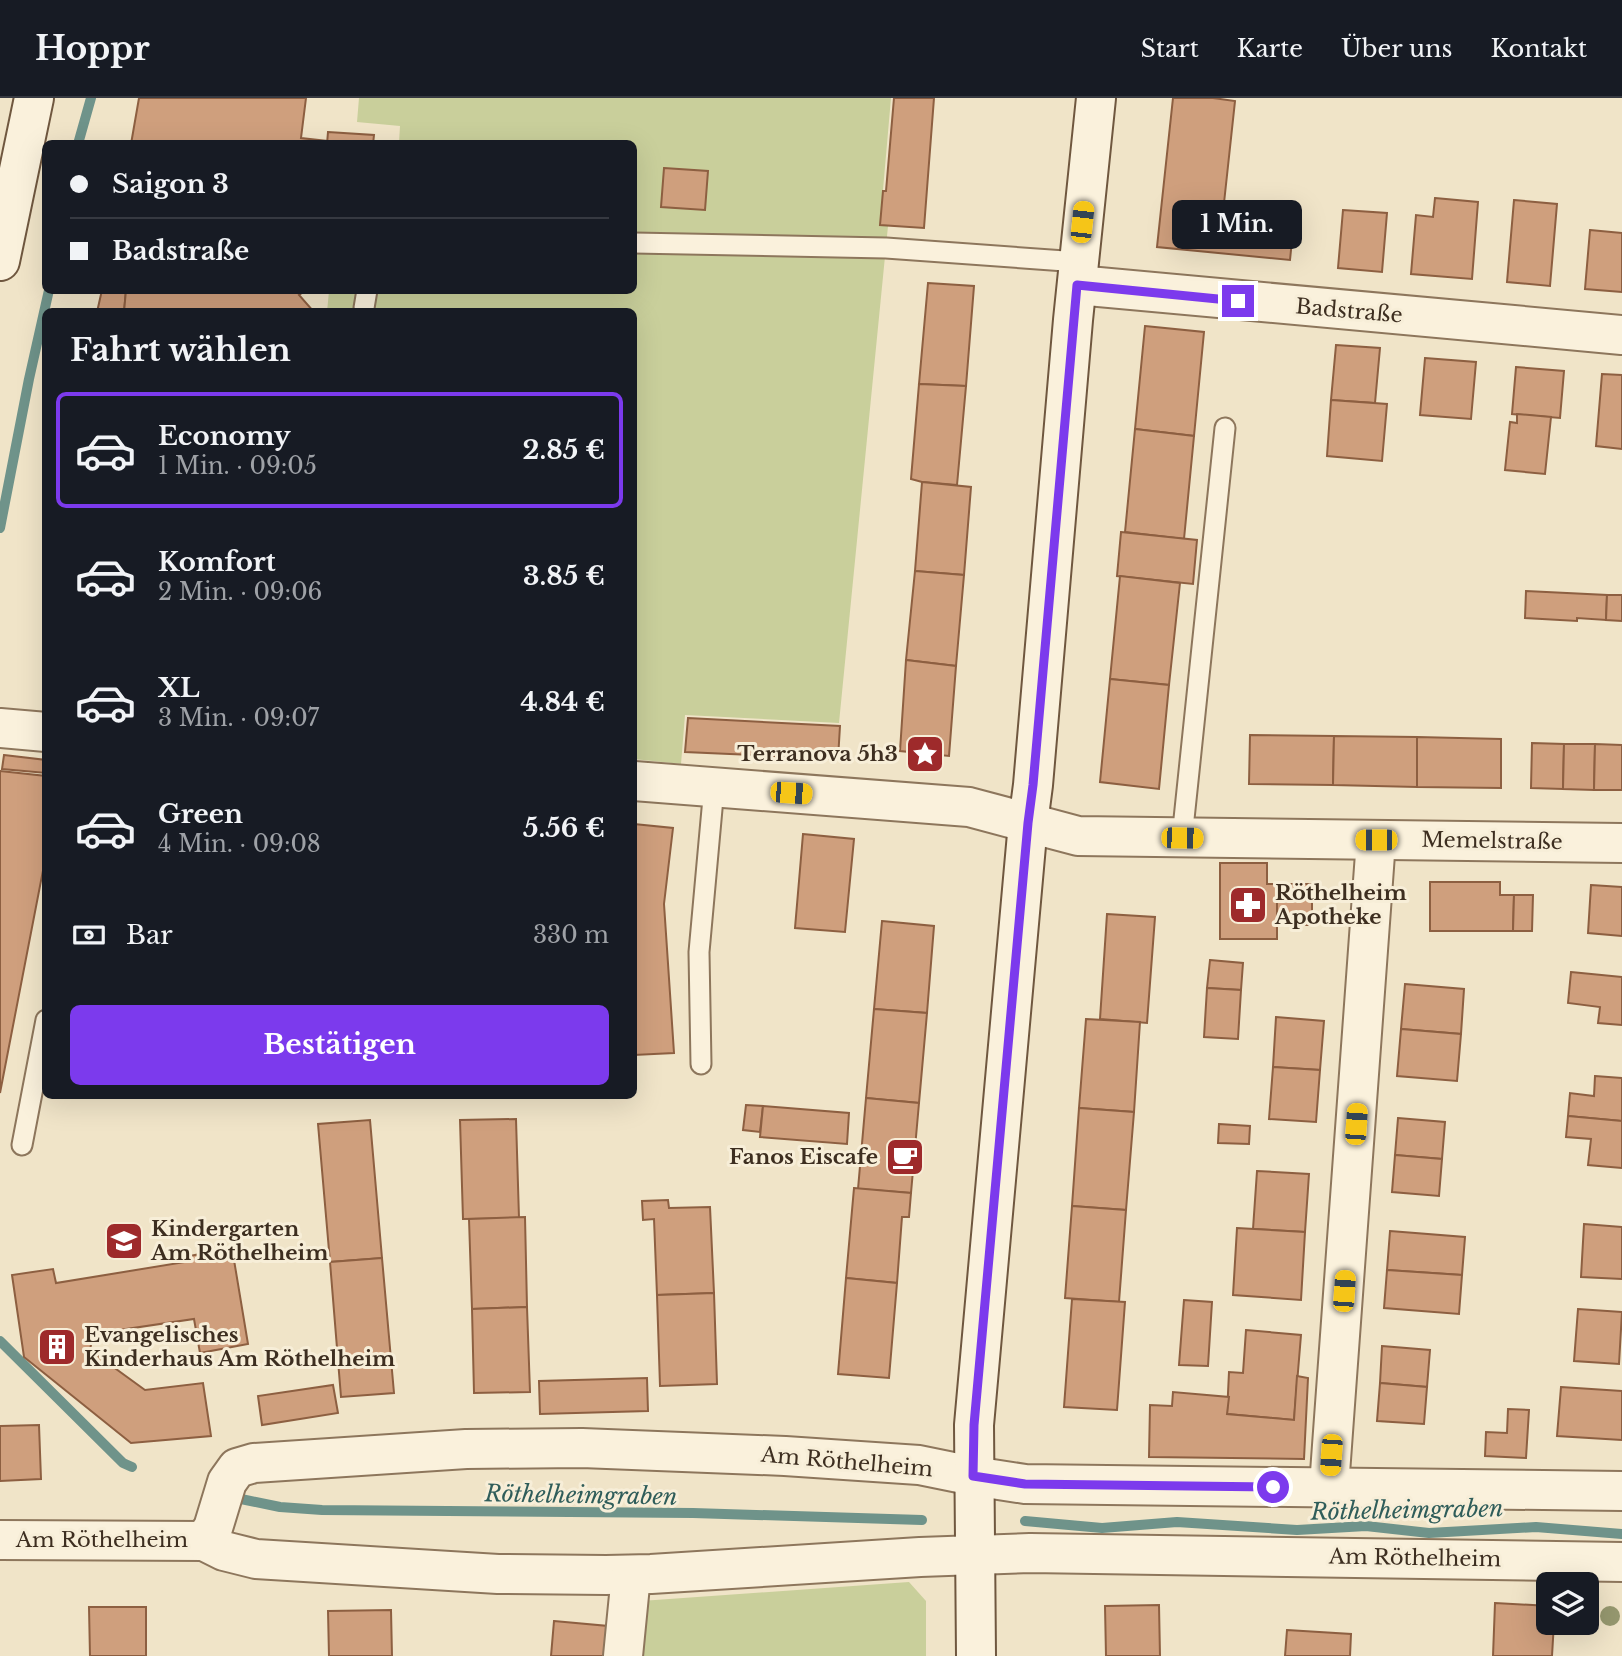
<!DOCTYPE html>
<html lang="de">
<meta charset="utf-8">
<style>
:root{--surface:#171b24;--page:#242831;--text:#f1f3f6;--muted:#9ea1a6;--line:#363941;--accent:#7c3aed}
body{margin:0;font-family:"Libre Baskerville",serif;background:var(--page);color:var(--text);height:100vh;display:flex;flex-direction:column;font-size:26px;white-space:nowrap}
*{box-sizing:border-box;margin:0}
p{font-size:23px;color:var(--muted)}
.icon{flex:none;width:38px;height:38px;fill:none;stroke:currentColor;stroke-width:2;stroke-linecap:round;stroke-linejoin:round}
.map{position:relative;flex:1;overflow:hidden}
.panel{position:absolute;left:42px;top:210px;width:595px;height:791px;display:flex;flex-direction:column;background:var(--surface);border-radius:10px;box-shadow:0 7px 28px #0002}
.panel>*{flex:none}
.guide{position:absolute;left:42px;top:42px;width:595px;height:154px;border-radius:10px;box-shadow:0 7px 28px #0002;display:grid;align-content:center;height:154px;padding:0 28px;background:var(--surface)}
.controls{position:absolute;left:1536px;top:1474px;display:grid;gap:14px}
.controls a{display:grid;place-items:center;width:63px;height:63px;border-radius:10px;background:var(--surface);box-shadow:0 7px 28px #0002;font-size:35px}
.end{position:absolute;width:32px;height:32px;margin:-16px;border:9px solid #7c3aed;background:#fff;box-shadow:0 0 0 4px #fff}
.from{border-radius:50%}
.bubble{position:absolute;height:49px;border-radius:10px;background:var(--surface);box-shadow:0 7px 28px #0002;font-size:23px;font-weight:700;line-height:49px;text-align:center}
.car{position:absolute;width:21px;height:42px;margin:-21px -10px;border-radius:9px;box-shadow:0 0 5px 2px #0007;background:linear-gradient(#f5c518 24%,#345 0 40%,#f5c518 0 76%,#345 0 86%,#f5c518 0)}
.guide b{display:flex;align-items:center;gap:24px;height:66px;font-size:26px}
.guide b+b{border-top:2px solid var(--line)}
.guide i{width:18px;height:18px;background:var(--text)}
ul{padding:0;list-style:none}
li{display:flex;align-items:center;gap:21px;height:116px;margin:0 14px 10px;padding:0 14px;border:4px solid transparent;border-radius:10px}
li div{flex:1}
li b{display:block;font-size:26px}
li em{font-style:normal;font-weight:700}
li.current{border-color:var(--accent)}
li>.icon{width:63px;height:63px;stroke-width:1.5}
h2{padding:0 28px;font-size:32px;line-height:84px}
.pay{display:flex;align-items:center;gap:18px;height:77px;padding:0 28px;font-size:26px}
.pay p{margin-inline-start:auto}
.button{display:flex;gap:14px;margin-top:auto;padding:14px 28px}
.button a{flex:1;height:80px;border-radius:10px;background:var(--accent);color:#fff;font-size:28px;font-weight:700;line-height:80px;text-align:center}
header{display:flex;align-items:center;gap:42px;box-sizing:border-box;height:98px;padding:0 35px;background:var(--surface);border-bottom:2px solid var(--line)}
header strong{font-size:33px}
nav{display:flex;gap:38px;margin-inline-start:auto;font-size:24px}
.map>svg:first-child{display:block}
.green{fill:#c9cf9b}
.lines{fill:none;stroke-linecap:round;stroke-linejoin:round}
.stream{stroke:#6f938a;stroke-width:10}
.building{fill:#cf9f7d;stroke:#8d5f41;stroke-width:2}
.lane-casing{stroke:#8d765c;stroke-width:23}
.street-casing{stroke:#8d765c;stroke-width:42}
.secondary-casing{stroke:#6f573f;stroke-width:42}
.lane{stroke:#faf1dc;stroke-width:19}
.street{stroke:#faf1dc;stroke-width:38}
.secondary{stroke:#faf1dc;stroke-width:38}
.tree{fill:#96986f}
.route{stroke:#7c3aed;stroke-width:9}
.labels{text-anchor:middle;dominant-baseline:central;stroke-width:6;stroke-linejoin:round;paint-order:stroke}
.street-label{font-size:21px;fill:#3d2e20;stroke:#f7eed8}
.poi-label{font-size:21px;font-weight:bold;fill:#3d2e20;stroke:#f7eed8;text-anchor:start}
.water-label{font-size:23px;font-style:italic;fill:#2f5d5a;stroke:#f7eed8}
</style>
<header>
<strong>Hoppr</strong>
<nav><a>Start</a><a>Karte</a><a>Über uns</a><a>Kontakt</a></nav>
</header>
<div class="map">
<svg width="1622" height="1558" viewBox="0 0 1622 1558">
<rect width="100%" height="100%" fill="#f0e4c8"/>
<g class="green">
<polygon points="359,0 891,0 880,126 888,128 839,625 685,617 681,666 634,661 634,214 327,214 329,193 634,192 634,46 399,45 400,28 357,24"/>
<polygon points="909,1484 926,1503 926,1558 634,1558 641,1503"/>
</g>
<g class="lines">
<g class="stream">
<polyline points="78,46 91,0"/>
<polyline points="0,430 29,281 49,192"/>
<polyline points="0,1243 123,1365 132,1369"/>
<polyline points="241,1401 280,1409 322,1412 693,1415 922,1422"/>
<polyline points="1025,1423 1102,1430 1177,1424 1297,1432 1366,1428 1429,1435 1536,1429 1622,1436"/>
</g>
</g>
<g class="building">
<polygon points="139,0 306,0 301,40 327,43 327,46 131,46"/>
<polygon points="894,0 934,0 924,130 880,127 883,93 886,93"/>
<polygon points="1173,0 1213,0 1235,3 1224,105 1295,112 1290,162 1157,149"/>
<polygon points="328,34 374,37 373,46 327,46"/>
<polygon points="664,70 708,73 705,112 661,109"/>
<polygon points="1435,100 1478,104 1472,181 1411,176 1416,117 1433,119"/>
<polygon points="1514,102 1557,106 1550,188 1507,184"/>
<polygon points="1343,112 1387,115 1382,174 1338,170"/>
<polygon points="1590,132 1622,135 1622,194 1585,191"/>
<polygon points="928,185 974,188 966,288 919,286"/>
<polygon points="102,192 126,192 124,214 97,214"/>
<polygon points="126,192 306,192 299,197 314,214 124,214"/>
<polygon points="1145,228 1204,234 1194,338 1135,331"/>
<polygon points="1336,247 1380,250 1375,305 1331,302"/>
<polygon points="1425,260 1476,264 1471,321 1420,317"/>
<polygon points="1516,269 1564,273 1560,320 1512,316"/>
<polygon points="1602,276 1622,277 1622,351 1596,348"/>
<polygon points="919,286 966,288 957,387 922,384 911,381"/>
<polygon points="1331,302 1387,306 1382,363 1327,358"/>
<polygon points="1517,316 1551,319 1545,376 1505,372 1510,324 1517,325"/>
<polygon points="1135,331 1194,338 1184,441 1125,434"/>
<polygon points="922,384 971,389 964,477 915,473"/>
<polygon points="1121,434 1197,442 1193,486 1117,478"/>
<polygon points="915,473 964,477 956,568 906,562"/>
<polygon points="1120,478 1180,485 1169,587 1110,581"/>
<polygon points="1526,493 1607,497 1606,522 1577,520 1577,523 1525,520"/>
<polygon points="1607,497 1622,497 1622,523 1606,522"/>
<polygon points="906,562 956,568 949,658 900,653"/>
<polygon points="1110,581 1169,587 1159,691 1100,684"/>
<polygon points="688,620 840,628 838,661 685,654"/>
<polygon points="1250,637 1334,638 1333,687 1249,686"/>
<polygon points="1334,638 1417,639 1417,689 1333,687"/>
<polygon points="1417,639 1501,641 1501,690 1417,689"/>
<polygon points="1532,645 1564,646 1563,691 1531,690"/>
<polygon points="1564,646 1595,646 1594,692 1563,691"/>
<polygon points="1595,646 1622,647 1622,692 1594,692"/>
<polygon points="4,657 46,662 46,675 2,671"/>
<polygon points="0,673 46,678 46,757 0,995"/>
<polygon points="634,726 673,730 664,806 674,955 634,957"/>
<polygon points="803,736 854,741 845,834 795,830"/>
<polygon points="1220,765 1267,765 1267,786 1277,786 1277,841 1220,841"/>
<polygon points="1430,784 1500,784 1500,797 1514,797 1513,833 1430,833"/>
<rect x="1277" y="786" width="35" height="41"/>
<polygon points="1591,787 1622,789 1622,838 1588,835"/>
<polygon points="1514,797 1533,797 1532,833 1513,833"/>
<polygon points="1107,816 1155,819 1147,925 1100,921"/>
<polygon points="882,823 934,828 927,915 874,911"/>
<polygon points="1210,862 1243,865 1241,892 1207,890"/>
<polygon points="1571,874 1622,879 1622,927 1598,925 1600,909 1568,905"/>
<polygon points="1405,886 1464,891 1461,936 1401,931"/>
<polygon points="1207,890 1241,892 1238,941 1204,939"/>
<polygon points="874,911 927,915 919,1005 866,1000"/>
<polygon points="1276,919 1324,923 1320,972 1273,969"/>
<polygon points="1086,921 1140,924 1134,1014 1079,1010"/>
<polygon points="1401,931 1461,936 1457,983 1397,978"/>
<polygon points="1273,969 1320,972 1316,1024 1269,1021"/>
<polygon points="1595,978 1622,980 1622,1023 1568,1018 1570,995 1594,998"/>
<polygon points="866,1000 919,1005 911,1095 858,1091"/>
<polygon points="746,1007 763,1008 760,1034 743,1032"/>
<polygon points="763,1008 849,1015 847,1046 760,1039"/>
<polygon points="1079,1010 1134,1014 1126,1112 1072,1108"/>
<polygon points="1568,1018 1622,1023 1622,1070 1588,1067 1591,1041 1566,1039"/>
<polygon points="1398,1020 1445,1024 1442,1061 1395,1057"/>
<polygon points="516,1021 519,1120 463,1121 460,1022"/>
<polygon points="370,1022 382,1160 330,1164 318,1026"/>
<polygon points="1219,1026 1250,1028 1249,1046 1218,1045"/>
<polygon points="1395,1057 1442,1061 1439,1098 1392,1094"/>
<polygon points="1257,1073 1309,1076 1305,1134 1253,1131"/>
<polygon points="854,1090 911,1095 909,1119 902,1119 897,1185 846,1180"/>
<polygon points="668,1102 669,1110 710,1109 714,1195 657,1197 654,1121 643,1122 642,1103"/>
<polygon points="1072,1108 1126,1112 1119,1204 1065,1200"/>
<polygon points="525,1119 527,1209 472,1211 469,1121"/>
<polygon points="1584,1126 1622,1129 1622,1181 1581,1179"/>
<polygon points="1237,1130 1305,1134 1301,1202 1233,1197"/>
<polygon points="1390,1133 1465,1139 1462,1177 1387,1172"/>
<polygon points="232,1150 248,1246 200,1255 194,1221 93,1236 90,1252 145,1292 203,1285 211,1338 131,1345 24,1259 12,1177 53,1171 56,1185 185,1164 184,1159"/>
<polygon points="382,1160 394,1295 341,1299 330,1164"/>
<polygon points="1387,1172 1462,1177 1459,1216 1384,1210"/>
<polygon points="846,1180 897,1185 889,1280 838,1276"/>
<polygon points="714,1195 717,1286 660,1288 657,1197"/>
<polygon points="1072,1201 1125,1204 1117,1312 1064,1309"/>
<polygon points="1184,1202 1212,1204 1208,1268 1179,1267"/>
<polygon points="527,1209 530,1294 474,1295 472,1211"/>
<polygon points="1578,1211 1622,1214 1619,1266 1574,1263"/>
<polygon points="1246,1232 1301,1237 1294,1322 1227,1316 1229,1274 1243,1275"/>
<polygon points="1382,1248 1430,1252 1427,1289 1380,1285"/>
<polygon points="1297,1278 1308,1280 1304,1361 1149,1359 1150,1307 1172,1308 1173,1294 1229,1299 1227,1316 1294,1322"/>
<polygon points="647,1280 648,1313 540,1316 539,1283"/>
<polygon points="1380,1285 1427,1289 1424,1326 1377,1323"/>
<polygon points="333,1287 338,1315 262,1327 258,1298"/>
<polygon points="1561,1289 1622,1293 1622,1342 1557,1338"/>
<polygon points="1508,1311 1529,1312 1526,1360 1485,1358 1486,1334 1507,1335"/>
<polygon points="39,1327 41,1381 0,1383 0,1328"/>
<polygon points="1495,1505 1549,1508 1549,1524 1554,1524 1552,1558 1493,1558"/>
<polygon points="1159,1507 1160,1558 1106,1558 1105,1508"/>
<polygon points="89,1509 146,1509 146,1558 90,1558"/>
<polygon points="391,1512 392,1558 329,1558 328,1513"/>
<polygon points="554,1523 608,1528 606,1558 551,1558"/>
<polygon points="1287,1532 1351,1536 1350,1558 1285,1558"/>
</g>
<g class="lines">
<defs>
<g id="lane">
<polyline points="634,145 886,150 1079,164"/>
<polyline points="364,210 367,192"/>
<polyline points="1182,740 1225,330"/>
<polyline points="701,966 699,854 714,689"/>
<polyline points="22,1047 46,922"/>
</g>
<g id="street">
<polyline points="1077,187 1622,237"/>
<polyline points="0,630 46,634"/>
<polyline points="634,683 969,709 1078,738 1622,745"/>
<polyline points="1329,1389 1376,742"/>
<polyline points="0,1442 204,1443 224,1453 256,1461 498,1476 606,1477 651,1476 920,1459 1030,1455 1622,1464"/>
<polyline points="204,1443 213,1430 227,1384 237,1370 254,1365 466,1351 582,1350 785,1358 919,1367 973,1378 1025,1386 1622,1393"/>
<polyline points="623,1558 631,1477"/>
</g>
<g id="secondary">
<polyline points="0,163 34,0"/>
<polyline points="976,1558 974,1327 1028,725 1033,687 1073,222 1096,0"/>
</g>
</defs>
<use href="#lane" class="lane-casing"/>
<use href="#street" class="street-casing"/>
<use href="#secondary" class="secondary-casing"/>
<use href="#lane" class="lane"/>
<use href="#street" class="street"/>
<use href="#secondary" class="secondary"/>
</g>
<circle class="tree" cx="1610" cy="1518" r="10"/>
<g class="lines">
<polyline class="route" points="1238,203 1077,187 1033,687 1028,725 974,1327 973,1378 1025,1386 1273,1389"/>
</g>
<defs>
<symbol id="sight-square" viewBox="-11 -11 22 22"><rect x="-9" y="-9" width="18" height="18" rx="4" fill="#9e2a2b" stroke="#f7eed8"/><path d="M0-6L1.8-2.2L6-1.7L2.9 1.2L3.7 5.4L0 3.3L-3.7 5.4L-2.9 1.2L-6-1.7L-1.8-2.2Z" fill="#fff"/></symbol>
<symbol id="pharmacy-square" viewBox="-11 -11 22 22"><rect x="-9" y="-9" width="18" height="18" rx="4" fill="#9e2a2b" stroke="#f7eed8"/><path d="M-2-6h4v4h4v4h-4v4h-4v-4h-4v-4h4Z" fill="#fff"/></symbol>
<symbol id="cafe-square" viewBox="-11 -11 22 22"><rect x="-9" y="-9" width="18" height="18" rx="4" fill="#9e2a2b" stroke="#f7eed8"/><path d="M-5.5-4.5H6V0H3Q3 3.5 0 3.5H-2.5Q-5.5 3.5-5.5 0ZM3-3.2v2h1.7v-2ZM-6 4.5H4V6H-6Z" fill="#fff"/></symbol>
<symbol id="school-square" viewBox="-11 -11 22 22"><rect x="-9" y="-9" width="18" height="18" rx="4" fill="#9e2a2b" stroke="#f7eed8"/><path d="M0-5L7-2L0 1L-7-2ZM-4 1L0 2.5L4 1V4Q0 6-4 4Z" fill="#fff"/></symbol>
<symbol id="building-square" viewBox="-11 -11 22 22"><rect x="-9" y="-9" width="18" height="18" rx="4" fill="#9e2a2b" stroke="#f7eed8"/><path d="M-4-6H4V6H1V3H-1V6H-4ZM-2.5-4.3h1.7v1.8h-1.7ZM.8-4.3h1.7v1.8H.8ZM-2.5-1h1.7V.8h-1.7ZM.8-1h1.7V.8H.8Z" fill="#fff"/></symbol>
</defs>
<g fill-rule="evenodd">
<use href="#sight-square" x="903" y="634" width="44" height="44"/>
<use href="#pharmacy-square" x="1226" y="785" width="44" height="44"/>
<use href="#cafe-square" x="883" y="1037" width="44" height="44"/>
<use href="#school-square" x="102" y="1121" width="44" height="44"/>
<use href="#building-square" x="35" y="1227" width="44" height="44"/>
</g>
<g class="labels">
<g class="street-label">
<text transform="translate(1349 213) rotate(5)">Badstraße</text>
<text transform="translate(1492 743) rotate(1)">Memelstraße</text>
<text transform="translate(847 1364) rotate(5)">Am Röthelheim</text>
<text x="102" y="1442">Am Röthelheim</text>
<text transform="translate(1415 1460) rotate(1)">Am Röthelheim</text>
</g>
<g class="poi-label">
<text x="898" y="656" text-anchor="end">Terranova 5h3</text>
<text x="1275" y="795">Röthelheim<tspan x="1275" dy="24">Apotheke</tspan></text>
<text x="878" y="1059" text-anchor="end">Fanos Eiscafe</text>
<text x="151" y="1131">Kindergarten<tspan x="151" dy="24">Am Röthelheim</tspan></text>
<text x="84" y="1237">Evangelisches<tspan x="84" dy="24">Kinderhaus Am Röthelheim</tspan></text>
</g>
<g class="water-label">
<text transform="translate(581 1397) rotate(1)">Röthelheimgraben</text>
<text transform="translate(1407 1412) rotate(-1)">Röthelheimgraben</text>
</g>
</g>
</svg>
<div class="controls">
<a><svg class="icon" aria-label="layers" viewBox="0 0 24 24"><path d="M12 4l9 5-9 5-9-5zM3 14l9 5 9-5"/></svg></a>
</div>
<i class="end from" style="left:1273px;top:1389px"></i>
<i class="end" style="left:1238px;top:203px"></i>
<div class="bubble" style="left:1172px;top:102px;width:130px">1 Min.</div>
<i class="car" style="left:1082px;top:124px;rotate:6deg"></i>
<i class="car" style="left:791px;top:695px;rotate:94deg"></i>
<i class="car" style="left:1182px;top:740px;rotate:91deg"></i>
<i class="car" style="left:1376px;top:742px;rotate:270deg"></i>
<i class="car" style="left:1356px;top:1026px;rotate:4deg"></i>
<i class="car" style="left:1344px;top:1193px;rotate:4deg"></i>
<i class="car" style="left:1331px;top:1357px;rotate:184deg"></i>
<div class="guide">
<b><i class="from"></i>Saigon 3</b>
<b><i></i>Badstraße</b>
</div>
<section class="panel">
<h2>Fahrt wählen</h2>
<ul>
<li class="current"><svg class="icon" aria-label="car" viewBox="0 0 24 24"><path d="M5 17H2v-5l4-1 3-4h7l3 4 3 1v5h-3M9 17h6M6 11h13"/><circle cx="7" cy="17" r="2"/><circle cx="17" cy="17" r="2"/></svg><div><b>Economy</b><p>1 Min. · 09:05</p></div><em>2.85 €</em></li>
<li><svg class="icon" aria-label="car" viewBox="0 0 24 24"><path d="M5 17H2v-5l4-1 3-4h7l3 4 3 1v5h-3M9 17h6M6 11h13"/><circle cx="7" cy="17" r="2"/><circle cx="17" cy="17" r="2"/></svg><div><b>Komfort</b><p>2 Min. · 09:06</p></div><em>3.85 €</em></li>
<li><svg class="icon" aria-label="car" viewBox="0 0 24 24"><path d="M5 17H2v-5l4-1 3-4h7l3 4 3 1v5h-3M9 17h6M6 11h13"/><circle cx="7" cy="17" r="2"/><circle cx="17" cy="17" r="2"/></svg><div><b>XL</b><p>3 Min. · 09:07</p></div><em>4.84 €</em></li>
<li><svg class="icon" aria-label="car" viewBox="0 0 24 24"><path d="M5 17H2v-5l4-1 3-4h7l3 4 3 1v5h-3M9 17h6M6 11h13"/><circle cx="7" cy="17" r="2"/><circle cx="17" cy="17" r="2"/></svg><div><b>Green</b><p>4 Min. · 09:08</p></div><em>5.56 €</em></li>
</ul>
<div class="pay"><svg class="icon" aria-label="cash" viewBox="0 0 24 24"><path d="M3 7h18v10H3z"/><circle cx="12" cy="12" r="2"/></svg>Bar<p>330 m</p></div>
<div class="button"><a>Bestätigen</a></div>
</section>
</div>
